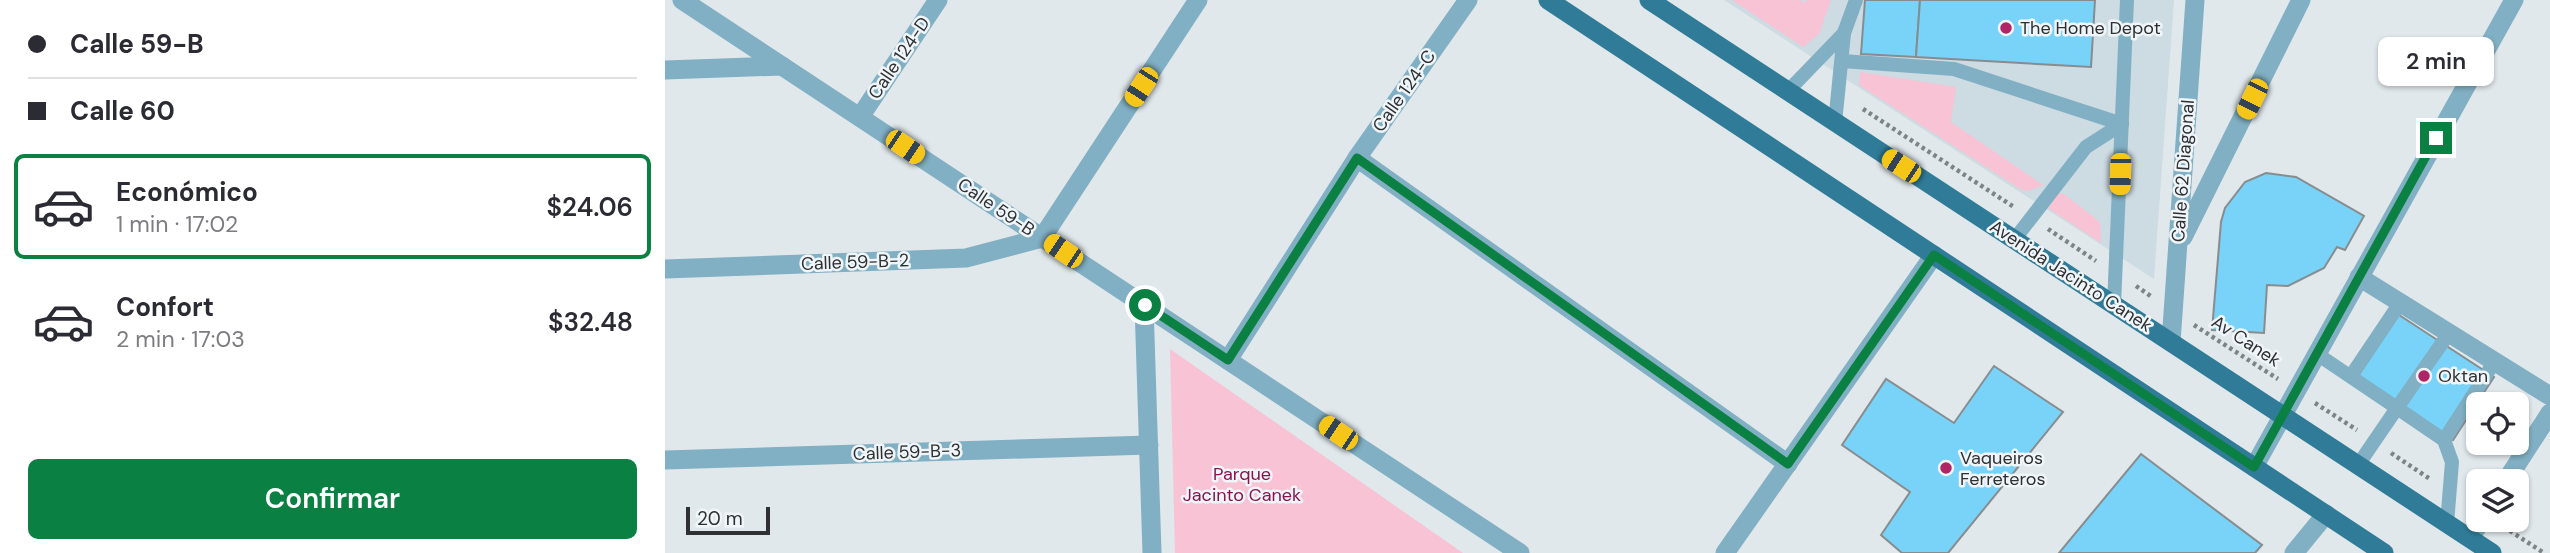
<!DOCTYPE html>
<html lang="es">
<meta charset="utf-8">
<style>
:root{--surface:#fff;--page:#f2f2f3;--text:#2b2b33;--muted:#7c7c81;--line:#e1e1e2;--accent:#0b8043}
body{margin:0;font-family:"DM Sans",sans-serif;background:var(--page);color:var(--text);height:100vh;display:flex;flex-direction:column;font-size:26px;white-space:nowrap}
*{box-sizing:border-box;margin:0}
p{font-size:23px;color:var(--muted)}
.icon{flex:none;width:38px;height:38px;fill:none;stroke:currentColor;stroke-width:2;stroke-linecap:round;stroke-linejoin:round}
.map{position:relative;flex:1;overflow:hidden}
.sheet{display:flex;flex-direction:column;background:var(--surface);width:665px}
.sheet>*{flex:none}
.hud{display:grid;align-content:center;height:154px;padding:0 28px;background:var(--surface)}
.buttons{position:absolute;left:1801px;top:392px;display:grid;gap:14px}
.buttons a{display:grid;place-items:center;width:63px;height:63px;border-radius:10px;background:var(--surface);box-shadow:0 2px 5px #0004;font-size:35px}
.scale{position:absolute;left:21px;bottom:18px;width:84px;box-sizing:border-box;padding-left:7px;border:4px solid #2e3032;border-top:0;font-size:19px;line-height:24px;white-space:nowrap;color:#2e3032;-webkit-text-stroke:5px #eff5f8;paint-order:stroke}
.end{position:absolute;width:32px;height:32px;margin:-16px;border:9px solid #0b8043;background:#fff;box-shadow:0 0 0 4px #fff}
.from{border-radius:50%}
.bubble{position:absolute;height:49px;border-radius:10px;background:var(--surface);box-shadow:0 2px 5px #0004;font-size:23px;font-weight:600;line-height:49px;text-align:center}
.car{position:absolute;width:21px;height:42px;margin:-21px -10px;border-radius:9px;box-shadow:0 0 5px 2px #0007;background:linear-gradient(#f5c518 24%,#345 0 40%,#f5c518 0 76%,#345 0 86%,#f5c518 0)}
.hud b{display:flex;align-items:center;gap:24px;height:66px;font-size:26px}
.hud b+b{border-top:2px solid var(--line)}
.hud i{width:18px;height:18px;background:var(--text)}
ul{padding:0;list-style:none}
li{display:flex;align-items:center;gap:21px;height:105px;margin:0 14px 10px;padding:0 14px;border:4px solid transparent;border-radius:10px}
li div{flex:1}
li b{display:block;font-size:26px}
li em{font-style:normal;font-weight:600}
li.selected{border-color:var(--accent)}
li>.icon{width:63px;height:63px;stroke-width:1.5}
.button{display:flex;gap:14px;margin-top:auto;padding:14px 28px}
.button a{flex:1;height:80px;border-radius:10px;background:var(--accent);color:#fff;font-size:28px;font-weight:600;line-height:80px;text-align:center}
main{display:flex;flex:1;min-height:0}
.map>svg:first-child{display:block}
.built{fill:#cddbe2}
.green{fill:#f8c3d4}
.building{fill:#79d3f8;stroke:#878d8f;stroke-width:2}
.lines{fill:none;stroke-linecap:round;stroke-linejoin:round}
.path{stroke:#7f8386;stroke-width:4.5;stroke-dasharray:3.5 3.5;stroke-linecap:butt}
.service{stroke:#81afc3;stroke-width:14}
.minor{stroke:#81afc3;stroke-width:19}
.tertiary{stroke:#81afc3;stroke-width:19}
.primary{stroke:#307c98;stroke-width:19}
.route{stroke:#0b8043;stroke-width:9}
.poi-dot{fill:#af2565;stroke:#eff5f8;stroke-width:2.5}
.labels{text-anchor:middle;dominant-baseline:central;stroke-width:5;stroke-linejoin:round;paint-order:stroke}
.poi-label{font-size:18px;fill:#2e3032;stroke:#eff5f8;text-anchor:start}
.street-label{font-size:18px;fill:#2e3032;stroke:#eff5f8}
.park-label{font-size:18px;fill:#89144d;stroke:#eff5f8}
</style>
<main>
<section class="sheet">
<div class="hud">
<b><i class="from"></i>Calle 59-B</b>
<b><i></i>Calle 60</b>
</div>
<ul>
<li class="selected"><svg class="icon" aria-label="car" viewBox="0 0 24 24"><path d="M5 17H2v-5l4-1 3-4h7l3 4 3 1v5h-3M9 17h6M6 11h13"/><circle cx="7" cy="17" r="2"/><circle cx="17" cy="17" r="2"/></svg><div><b>Económico</b><p>1 min · 17:02</p></div><em>$24.06</em></li>
<li><svg class="icon" aria-label="car" viewBox="0 0 24 24"><path d="M5 17H2v-5l4-1 3-4h7l3 4 3 1v5h-3M9 17h6M6 11h13"/><circle cx="7" cy="17" r="2"/><circle cx="17" cy="17" r="2"/></svg><div><b>Confort</b><p>2 min · 17:03</p></div><em>$32.48</em></li>
</ul>
<div class="button"><a>Confirmar</a></div>
</section>
<div class="map">
<svg width="1885" height="553" viewBox="0 0 1885 553">
<rect width="100%" height="100%" fill="#e1e8eb"/>
<polygon class="built" points="1059,0 1509,0 1489,279"/>
<g class="green">
<polygon points="1067,0 1135,0 1139,3 1142,0 1166,0 1154,34 1138,47"/>
<polygon points="1195,72 1291,87 1286,122 1378,185 1363,191 1355,189 1194,85"/>
<polygon points="1393,193 1399,194 1435,222 1436,243 1383,208"/>
<polygon points="505,349 798,553 510,553"/>
</g>
<g class="building">
<polygon points="1200,0 1255,0 1251,57 1196,54"/>
<polygon points="1255,0 1430,0 1426,67 1251,57"/>
<polygon points="1601,173 1631,177 1699,216 1680,250 1672,247 1659,268 1623,286 1602,285 1599,333 1547,330 1556,222 1560,208 1580,182"/>
<polygon points="1731,313 1829,377 1788,440 1690,375"/>
<polygon points="1329,366 1398,412 1283,553 1237,553 1216,535 1245,492 1177,445 1221,379 1289,423"/>
<polygon points="1476,454 1597,545 1590,553 1394,553"/>
</g>
<g class="lines">
<g class="path">
<polyline points="1198,109 1349,207"/>
<polyline points="1383,229 1431,261"/>
<polyline points="1471,286 1487,297"/>
<polyline points="1529,325 1613,379"/>
<polyline points="1650,403 1692,430"/>
<polyline points="1726,453 1765,479"/>
<polyline points="1839,527 1879,553"/>
</g>
<g class="service">
<polyline points="1177,61 1289,69 1457,124"/>
<polyline points="1122,92 1179,33"/>
<polyline points="1170,123 1179,33 1191,0"/>
<polyline points="1349,240 1421,147 1457,124"/>
<polyline points="1449,305 1462,0"/>
<polyline points="1652,354 1732,408 1693,465"/>
<polyline points="1686,376 1735,303"/>
<polyline points="1779,440 1830,361"/>
<polyline points="1782,524 1787,462 1779,440 1732,408 1784,333"/>
</g>
<g class="minor">
<polyline points="17,0 855,553"/>
<polyline points="0,70 117,66"/>
<polyline points="195,117 273,0"/>
<polyline points="692,158 1123,464"/>
<polyline points="1518,237 1636,0"/>
<polyline points="0,269 301,258 377,238 533,0"/>
<polyline points="1694,277 1885,396"/>
<polyline points="479,305 487,553"/>
<polyline points="1506,342 1530,0"/>
<polyline points="563,360 692,158 803,0"/>
<polyline points="0,460 484,445"/>
<polyline points="1841,481 1885,413"/>
<polyline points="1805,538 1817,520"/>
<polyline points="1060,553 1269,255"/>
<polyline points="1629,553 1661,514"/>
</g>
<polyline class="tertiary" points="1589,467 1849,0"/>
<g class="primary">
<polyline points="883,0 1719,553"/>
<polyline points="984,0 1827,553"/>
</g>
</g>
<g class="lines">
<polyline class="route" points="480,305 563,360 692,158 1123,464 1269,255 1589,467 1771,138"/>
</g>
<g class="poi-dot">
<circle cx="1341" cy="28" r="7"/>
<circle cx="1759" cy="376" r="7"/>
<circle cx="1281" cy="468" r="7"/>
</g>
<g class="labels">
<g class="poi-label">
<text x="1355" y="28">The Home Depot</text>
<text x="1773" y="376">Oktan</text>
<text x="1295" y="458">Vaqueiros<tspan x="1295" dy="21">Ferreteros</tspan></text>
</g>
<g class="street-label">
<text transform="translate(234 58) rotate(-56)">Calle 124-D</text>
<text transform="translate(739 91) rotate(-55)">Calle 124-C</text>
<text transform="translate(1518 171) rotate(-86)">Calle 62 Diagonal</text>
<text transform="translate(331 207) rotate(34)">Calle 59-B</text>
<text transform="translate(190 262) rotate(-2)">Calle 59-B-2</text>
<text transform="translate(1406 276) rotate(33)">Avenida Jacinto Canek</text>
<text transform="translate(1581 341) rotate(33)">Av Canek</text>
<text transform="translate(242 452) rotate(-2)">Calle 59-B-3</text>
</g>
<g class="park-label">
<text x="577" y="474">Parque<tspan x="577" dy="21">Jacinto Canek</tspan></text>
</g>
</g>
</svg>
<div class="buttons">
<a><svg class="icon" aria-label="locate" viewBox="0 0 24 24"><circle cx="12" cy="12" r="6"/><path d="M12 2v4M12 18v4M2 12h4M18 12h4"/></svg></a>
<a><svg class="icon" aria-label="layers" viewBox="0 0 24 24"><path d="M12 4l9 5-9 5-9-5zM3 14l9 5 9-5"/></svg></a>
</div>
<div class="scale">20 m</div>
<i class="end from" style="left:480px;top:305px"></i>
<i class="end" style="left:1771px;top:138px"></i>
<div class="bubble" style="left:1713px;top:37px;width:116px">2 min</div>
<i class="car" style="left:476px;top:87px;rotate:213deg"></i>
<i class="car" style="left:1587px;top:99px;rotate:206deg"></i>
<i class="car" style="left:240px;top:147px;rotate:124deg"></i>
<i class="car" style="left:1236px;top:166px;rotate:303deg"></i>
<i class="car" style="left:1455px;top:174px;rotate:182deg"></i>
<i class="car" style="left:398px;top:251px;rotate:304deg"></i>
<i class="car" style="left:673px;top:433px;rotate:304deg"></i>
</div>
</main>
